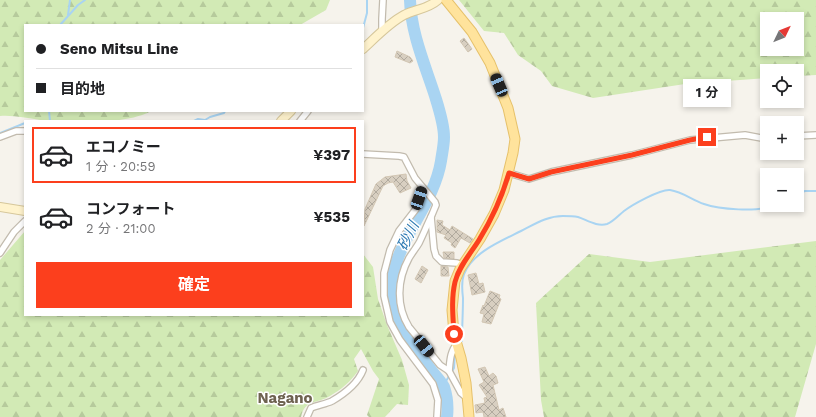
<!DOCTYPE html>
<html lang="ja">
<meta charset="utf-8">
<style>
:root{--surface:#fff;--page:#f6f6f6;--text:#202124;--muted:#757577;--line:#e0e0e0;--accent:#fc3f1d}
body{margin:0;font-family:"Work Sans","Noto Sans JP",sans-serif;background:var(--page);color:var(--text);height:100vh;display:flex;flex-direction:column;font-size:15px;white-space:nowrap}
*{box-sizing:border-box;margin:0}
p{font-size:13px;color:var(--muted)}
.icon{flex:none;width:22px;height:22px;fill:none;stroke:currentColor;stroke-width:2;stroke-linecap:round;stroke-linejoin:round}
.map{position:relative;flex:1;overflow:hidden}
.drawer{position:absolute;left:24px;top:120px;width:340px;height:196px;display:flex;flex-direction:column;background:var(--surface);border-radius:0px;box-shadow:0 2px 6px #0003}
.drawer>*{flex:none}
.guide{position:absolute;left:24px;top:24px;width:340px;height:88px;border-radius:0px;box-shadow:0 2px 6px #0003;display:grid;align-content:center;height:88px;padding:0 12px;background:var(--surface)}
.needle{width:26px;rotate:47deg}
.buttons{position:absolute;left:760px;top:12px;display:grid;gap:8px}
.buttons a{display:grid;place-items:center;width:44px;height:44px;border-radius:0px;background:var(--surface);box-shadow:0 2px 6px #0003;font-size:20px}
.end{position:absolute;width:18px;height:18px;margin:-9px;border:5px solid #fc3f1d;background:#fff;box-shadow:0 0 0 2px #fff}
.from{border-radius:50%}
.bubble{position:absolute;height:28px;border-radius:0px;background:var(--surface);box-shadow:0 2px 6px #0003;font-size:13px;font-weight:700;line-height:28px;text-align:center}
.car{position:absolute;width:12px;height:24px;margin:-12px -6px;border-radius:5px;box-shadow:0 0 3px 1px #0007;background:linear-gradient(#222 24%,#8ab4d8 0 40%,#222 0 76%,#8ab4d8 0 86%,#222 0)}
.guide b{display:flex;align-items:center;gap:14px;height:38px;font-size:15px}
.guide b+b{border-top:1px solid var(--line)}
.guide i{width:10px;height:10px;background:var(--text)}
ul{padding:7px 0 0;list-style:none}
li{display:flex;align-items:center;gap:12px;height:56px;margin:0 8px 6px;padding:0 4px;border:2px solid transparent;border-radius:0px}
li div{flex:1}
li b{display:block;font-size:15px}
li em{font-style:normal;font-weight:700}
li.active{border-color:var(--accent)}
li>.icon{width:36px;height:36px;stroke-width:1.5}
.action{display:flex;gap:8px;margin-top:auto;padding:8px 12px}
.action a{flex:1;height:46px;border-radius:0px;background:var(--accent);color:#fff;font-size:16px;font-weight:700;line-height:46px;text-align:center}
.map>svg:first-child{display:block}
.forest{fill:url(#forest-firs);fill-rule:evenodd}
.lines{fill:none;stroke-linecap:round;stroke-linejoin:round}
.stream{stroke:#a9d4f2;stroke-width:2}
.river{stroke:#a9d4f2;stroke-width:12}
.building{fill:url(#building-cross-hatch);stroke:#d3c7b4}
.minor-casing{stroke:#c2bbae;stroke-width:8}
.secondary-casing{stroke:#d6c79b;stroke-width:10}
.primary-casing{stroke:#e6c16a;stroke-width:11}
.minor{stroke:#fff;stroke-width:5.5}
.secondary{stroke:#fff3cd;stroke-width:8}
.primary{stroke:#ffe39c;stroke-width:9}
.route{stroke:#fc3f1d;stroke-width:5}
.labels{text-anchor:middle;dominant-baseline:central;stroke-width:3;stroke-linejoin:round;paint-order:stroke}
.water-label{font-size:15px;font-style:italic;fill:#2e7ab2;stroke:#fff}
.neighbourhood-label{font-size:15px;font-weight:bold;fill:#6e6250;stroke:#fff}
</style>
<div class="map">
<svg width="816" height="417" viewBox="0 0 816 417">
<defs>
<pattern id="forest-firs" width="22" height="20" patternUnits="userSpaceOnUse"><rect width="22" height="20" fill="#d2eab5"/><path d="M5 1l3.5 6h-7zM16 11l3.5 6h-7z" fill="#b6ca9c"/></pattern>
<pattern id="building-cross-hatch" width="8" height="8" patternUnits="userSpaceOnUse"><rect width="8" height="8" fill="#d8cfc1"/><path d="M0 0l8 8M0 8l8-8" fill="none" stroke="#b1aa9e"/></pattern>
</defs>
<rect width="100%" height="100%" fill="#f6f3ec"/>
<g class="forest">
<path d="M0 0H330L326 10 300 25H25V111H151C127 125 68 123 40 120 27 118 13 115 0 116Z"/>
<path d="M459 0H816V75L797 76V71H767V78L685 84 593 98 552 86 541 71 518 55 504 33 484 31ZM767 19H797V49H767Z"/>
<path d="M25 231V315H363V254L373 267 378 299 387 325 402 360 409 385 408 405 397 404 385 417H369L367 415 379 379 373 371 361 349 354 359 358 371C350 382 342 389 330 396 317 404 305 399 301 417H0V260Z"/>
<polygon points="816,241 816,344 795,417 544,417 541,400 536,303 589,254 650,262"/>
</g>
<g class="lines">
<g class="stream">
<polyline points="68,15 70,0"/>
<polyline points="60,25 78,5 85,0"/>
<polyline points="363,28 367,13 367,0"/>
<polyline points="49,111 50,121"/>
<polyline points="194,121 198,119 205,120 210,117 224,113 225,111"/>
<polyline points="0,133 25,123"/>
<polyline points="797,194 805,191 816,191"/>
<path d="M462 341C462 327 463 312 463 298 462 290 461 282 464 274 473 252 501 241 521 231 535 224 547 216 563 216 568 216 573 216 578 217 587 220 597 227 607 224 613 222 619 215 624 211 632 205 660 189 670 190 683 192 692 200 704 204 718 209 759 213 772 205"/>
<polyline points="443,386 454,368 455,352"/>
</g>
<path class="river" d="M410 0C411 33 425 65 435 96 439 109 444 124 444 137 444 145 442 154 441 161 433 211 384 250 393 302 398 328 416 349 431 370 435 375 441 381 444 387 447 396 448 408 447 417"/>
</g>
<g class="building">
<polygon points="464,38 472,49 468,52 460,41"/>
<polygon points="397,51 410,57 413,61 410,63 395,57"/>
<polygon points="406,174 407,181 411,188 400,193 393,182 388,183 383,186 364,226 365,209 376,184 385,177"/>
<polygon points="437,220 443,221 442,225 450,230 452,226 473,239 470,243 461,238 455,248 451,245 452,243 444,238 446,235 437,232"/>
<polygon points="443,252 454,252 454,259 444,258"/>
<polygon points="422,266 428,270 421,283 415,279"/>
<polygon points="441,266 448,267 449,276 441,276"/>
<polygon points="476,273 479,284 483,283 485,292 472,295 468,275"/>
<polygon points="490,291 500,295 499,298 501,299 491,324 482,322 484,314 480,313 483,305 484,306"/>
<polygon points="485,367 489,376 493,373 496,376 498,383 493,385 499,410 503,408 506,417 484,417 483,412 476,413 475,405 485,403 484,398 487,397 479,385 484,382 478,369"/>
</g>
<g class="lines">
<defs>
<g id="minor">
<polyline points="382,32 382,19 383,0"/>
<polyline points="300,121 308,111"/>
<polyline points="797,136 816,135"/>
<polyline points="0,137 16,131 25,131"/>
<polyline points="363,154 399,156 404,157 415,178 435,202 436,205 431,217 434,249 436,256 442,262 457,263 463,265"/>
<polyline points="509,173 529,179 551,172 632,155 690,140 745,135 767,139"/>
<polyline points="423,188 416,209 399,231 390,250 384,273 384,296 390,322 400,340 433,384 438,400 437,417"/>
<path d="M431 217C427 225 423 235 419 243 416 248 412 253 409 258 397 280 396 306 409 327L440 365 449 371 461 393 467 398"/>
<polyline points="0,253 14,232 25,221"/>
<path d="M449 371C450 362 450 351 457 344"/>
<path d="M307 417 311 408C318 405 326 404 332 401 344 394 358 383 363 370"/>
</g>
<g id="secondary">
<path d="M363 49C376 37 389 23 404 15 416 9 428 9 438 0"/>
<polyline points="281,121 291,111"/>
<polyline points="0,207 25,211"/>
</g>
<polyline id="primary" points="446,0 472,32 490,63 508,108 515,139 513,153 504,190 494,214 480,239 460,269 455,281 452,310 454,334 461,358 466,383 469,417"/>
</defs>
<use href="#minor" class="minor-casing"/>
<use href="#secondary" class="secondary-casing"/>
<use href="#primary" class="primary-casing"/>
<use href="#minor" class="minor"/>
<use href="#secondary" class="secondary"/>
<use href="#primary" class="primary"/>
</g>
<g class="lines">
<path class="route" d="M454 334C453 317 451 299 455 282 459 266 471 253 479 240 492 219 502 197 509 173L529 179 551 172 632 155 690 140 707 137"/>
</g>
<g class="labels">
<g class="water-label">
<text transform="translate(408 236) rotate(-64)">砂川</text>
</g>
<g class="neighbourhood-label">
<text x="285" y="398">Nagano</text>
</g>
</g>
</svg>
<div class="buttons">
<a><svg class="needle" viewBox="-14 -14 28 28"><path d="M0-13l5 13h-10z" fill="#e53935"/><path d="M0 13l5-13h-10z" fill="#757577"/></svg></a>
<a><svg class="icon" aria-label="locate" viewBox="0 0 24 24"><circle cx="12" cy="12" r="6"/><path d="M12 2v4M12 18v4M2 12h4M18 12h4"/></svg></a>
<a>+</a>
<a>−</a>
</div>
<i class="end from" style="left:454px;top:334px"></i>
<i class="end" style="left:707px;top:137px"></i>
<div class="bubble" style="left:683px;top:79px;width:48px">1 分</div>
<i class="car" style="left:499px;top:85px;rotate:337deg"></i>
<i class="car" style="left:419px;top:198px;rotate:19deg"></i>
<i class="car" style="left:424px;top:346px;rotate:141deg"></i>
<div class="guide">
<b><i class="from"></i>Seno Mitsu Line</b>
<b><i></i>目的地</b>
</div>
<section class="drawer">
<ul>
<li class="active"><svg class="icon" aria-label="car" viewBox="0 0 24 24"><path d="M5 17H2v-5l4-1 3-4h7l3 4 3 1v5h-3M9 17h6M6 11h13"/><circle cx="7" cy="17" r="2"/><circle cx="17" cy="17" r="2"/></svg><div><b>エコノミー</b><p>1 分 · 20:59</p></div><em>¥397</em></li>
<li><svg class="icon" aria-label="car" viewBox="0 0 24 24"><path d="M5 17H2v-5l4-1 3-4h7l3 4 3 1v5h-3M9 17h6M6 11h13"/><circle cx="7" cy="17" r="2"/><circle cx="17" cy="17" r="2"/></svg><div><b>コンフォート</b><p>2 分 · 21:00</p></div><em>¥535</em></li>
</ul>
<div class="action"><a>確定</a></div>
</section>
</div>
